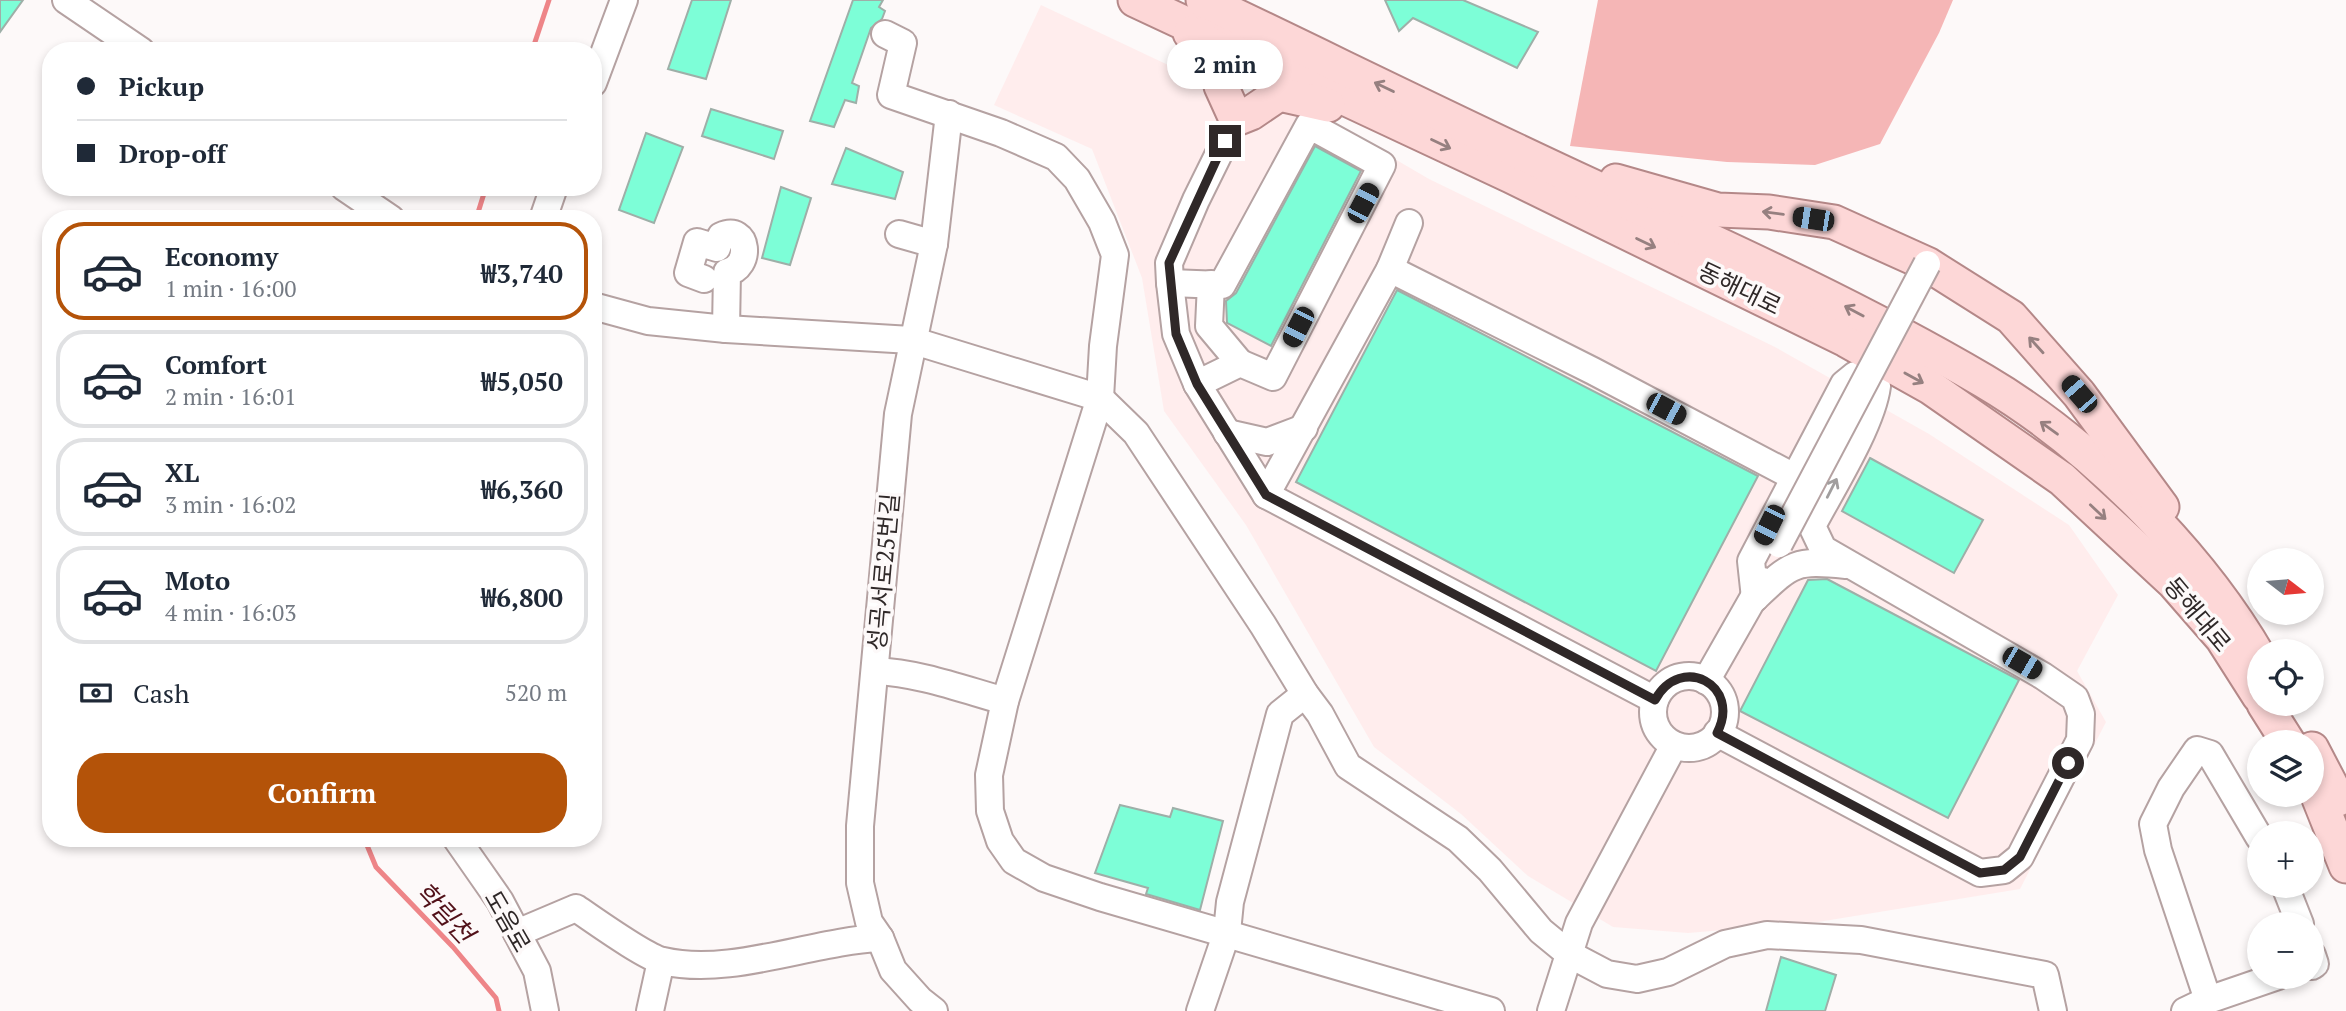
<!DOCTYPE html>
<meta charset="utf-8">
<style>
:root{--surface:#fff;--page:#f2f2f3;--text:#1f2937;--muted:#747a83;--line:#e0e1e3;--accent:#b45309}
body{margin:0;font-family:"PT Serif","Noto Sans KR",serif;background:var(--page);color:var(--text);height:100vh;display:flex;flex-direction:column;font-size:26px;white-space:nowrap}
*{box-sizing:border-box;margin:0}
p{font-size:23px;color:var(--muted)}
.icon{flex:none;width:38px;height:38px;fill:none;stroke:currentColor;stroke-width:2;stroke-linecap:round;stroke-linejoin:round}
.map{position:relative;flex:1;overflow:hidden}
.panel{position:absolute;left:42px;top:210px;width:560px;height:637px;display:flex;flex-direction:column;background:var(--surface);border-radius:28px;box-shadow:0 4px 10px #0003}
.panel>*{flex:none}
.hud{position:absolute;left:42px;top:42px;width:560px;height:154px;border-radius:28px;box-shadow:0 4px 10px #0003;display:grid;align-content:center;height:154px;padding:0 35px;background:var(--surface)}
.needle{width:46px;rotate:106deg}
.buttons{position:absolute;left:2247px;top:548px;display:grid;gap:14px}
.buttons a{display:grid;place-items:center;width:77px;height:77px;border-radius:50%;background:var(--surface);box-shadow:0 4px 10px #0003;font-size:35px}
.end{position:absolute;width:32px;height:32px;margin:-16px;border:9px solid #2f2828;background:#fff;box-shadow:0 0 0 4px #fff}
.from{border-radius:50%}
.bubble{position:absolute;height:49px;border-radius:24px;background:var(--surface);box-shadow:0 4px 10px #0003;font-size:23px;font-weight:700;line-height:49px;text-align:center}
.car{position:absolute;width:21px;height:42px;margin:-21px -10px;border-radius:9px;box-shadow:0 0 5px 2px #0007;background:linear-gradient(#222 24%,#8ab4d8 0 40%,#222 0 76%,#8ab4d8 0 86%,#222 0)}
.hud b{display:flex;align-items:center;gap:24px;height:66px;font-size:26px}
.hud b+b{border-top:2px solid var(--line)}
.hud i{width:18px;height:18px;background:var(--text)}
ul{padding:12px 0 0;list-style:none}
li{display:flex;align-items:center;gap:21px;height:98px;margin:0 14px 10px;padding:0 21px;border:4px solid var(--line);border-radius:28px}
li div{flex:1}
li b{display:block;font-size:26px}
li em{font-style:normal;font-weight:700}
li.on{border-color:var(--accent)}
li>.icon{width:63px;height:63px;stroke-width:1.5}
.pay{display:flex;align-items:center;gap:18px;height:77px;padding:0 35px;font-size:26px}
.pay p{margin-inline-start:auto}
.action{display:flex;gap:14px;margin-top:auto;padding:14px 35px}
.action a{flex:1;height:80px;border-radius:28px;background:var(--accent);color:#fff;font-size:28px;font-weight:700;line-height:80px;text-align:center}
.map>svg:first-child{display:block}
.built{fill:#ffeded}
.green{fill:#f5b6b6}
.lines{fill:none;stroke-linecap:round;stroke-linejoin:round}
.stream{stroke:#ee8588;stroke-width:5}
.building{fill:#7dfed7;stroke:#9eafa8;stroke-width:2}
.minor-casing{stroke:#b5a2a2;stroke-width:30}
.major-casing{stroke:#b48888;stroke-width:37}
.minor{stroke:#fff;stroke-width:26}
.major{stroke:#fdd7d7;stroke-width:33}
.minor-bridge-casing{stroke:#b5a2a2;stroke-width:30;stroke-linecap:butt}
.minor-bridge{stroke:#fff;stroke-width:26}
.oneway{stroke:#968080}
.oneway2{stroke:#a19e9e}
.route{stroke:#2f2828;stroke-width:9}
.labels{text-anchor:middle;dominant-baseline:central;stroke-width:7;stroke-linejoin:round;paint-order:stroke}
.street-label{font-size:24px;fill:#2f2828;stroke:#fdf9f9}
.water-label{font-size:26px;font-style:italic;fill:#511018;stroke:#fdf9f9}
</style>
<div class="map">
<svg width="2346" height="1011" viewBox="0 0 2346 1011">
<rect width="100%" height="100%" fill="#fdf9f9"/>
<polygon class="built" points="1041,5 1166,64 1316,113 1429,179 1775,347 1929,434 2069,525 2118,595 2077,671 2106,722 2020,889 1818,922 1688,933 1613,927 1528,876 1461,814 1374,747 1246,525 1164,411 1142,278 1092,149 994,105"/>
<polygon class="green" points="1598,0 1953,0 1939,33 1880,144 1815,165 1727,162 1570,146"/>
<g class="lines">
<g class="stream">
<polyline points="532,51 549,0"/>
<polyline points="476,219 486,187"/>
<polyline points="364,838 376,867 453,947 496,998 499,1011"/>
</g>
</g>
<g class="building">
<polygon points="0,0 23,0 0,32"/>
<polygon points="692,0 731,0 706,79 668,69"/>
<polygon points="853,0 883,0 879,7 885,11 882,19 871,28 852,83 859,86 856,103 845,100 834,127 810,121"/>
<polygon points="1385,0 1463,0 1538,32 1517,68 1413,18 1399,31"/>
<polygon points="711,109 783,131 774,159 702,136"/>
<polygon points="646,133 683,147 654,223 619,210"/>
<polygon points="1315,146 1361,171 1271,346 1227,323 1226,301 1236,293"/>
<polygon points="846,148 903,172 895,199 832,184"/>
<polygon points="781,187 811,198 790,265 762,258"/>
<polygon points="1397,290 1758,476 1656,671 1296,482"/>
<polygon points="1870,458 1983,520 1954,573 1842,511"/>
<polygon points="1827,579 2019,680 1948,818 1740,711 1808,580"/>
<polygon points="1120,805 1170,817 1173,808 1223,821 1200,910 1146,894 1148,888 1095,873"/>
<polygon points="1781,957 1836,975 1825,1011 1766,1011"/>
</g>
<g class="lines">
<defs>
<g id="minor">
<polyline points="66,0 141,51"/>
<polyline points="885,34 903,43 891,95 1001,133 1056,157 1077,179 1102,222 1115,255 1103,346 1100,398 1005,701 989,775 990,811 1000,841 1014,861 1044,878 1100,897 1491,1011"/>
<polyline points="593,83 624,0"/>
<polyline points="1236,119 1196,200 1169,263 1170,283 1176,334 1197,384 1266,495 1655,700"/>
<polyline points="344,187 391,219"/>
<polyline points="543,219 554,187"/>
<polyline points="899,234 934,244"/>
<polyline points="1390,269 1409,223"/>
<path d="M704 279 688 273 697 242 717 248 721 236C749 223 752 268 727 272L726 329"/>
<polyline points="1170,283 1222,285 1309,125 1382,165 1273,377 1240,363 1197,384"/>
<polyline points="1211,284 1209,326 1240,363"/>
<polyline points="593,306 648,321 726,329 911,340 1100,398 1136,433 1263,625 1305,694 1320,714 1348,766 1458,839 1490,870 1541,931 1569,954 1607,974 1637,979 1668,972 1725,944 1767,935 1861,940 2045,975 2053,1011"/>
<polyline points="1227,433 1267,442 1304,428"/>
<polyline points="1266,495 1390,269 1593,371 1794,477"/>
<polyline points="1755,598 1751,561 1844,384 1855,375"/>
<path d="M1755 598C1792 563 1794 560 1846 565"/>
<path d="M875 671C920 673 962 689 1005 701"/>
<circle cx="1689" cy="712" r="36"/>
<polyline points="1706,681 1763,581"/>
<path d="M1717 733 1980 873 2004 870 2020 857 2080 740 2081 714 2075 698 2043 676 1823 549 1812 526C1831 490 1872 425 1877 386"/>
<polyline points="456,838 500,901 537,971 545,1011"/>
<polyline points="2285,886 2300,924"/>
<path d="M517 933 576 908C594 920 645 957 663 961 730 977 812 941 880 938"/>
<polyline points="2312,955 2315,964 2312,966"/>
<polyline points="2208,1000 2158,850 2153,824 2171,788 2197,750 2210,754 2259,837"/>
<polyline points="650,1011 661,961"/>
<polyline points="934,1011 920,1000 893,970 880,938 869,922 860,883 860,826 898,414 934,244 949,114"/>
<polyline points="1200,1011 1227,932 1230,902 1280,714 1305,694"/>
<polyline points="1551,1011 1579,923 1674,745"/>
<polyline points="2185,1011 2208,1000 2278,976"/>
</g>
<g id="major">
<polyline points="1135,0 1511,176 1846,340 1930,387 2062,479 2174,583 2222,638 2259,696"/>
<path d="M1203 0C1333 62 1462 126 1592 186 1725 247 1858 307 1984 381 2089 443 2198 552 2259 657"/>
<polyline points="1190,33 1215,47 1221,86 1236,119 1251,113 1279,94 1328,105"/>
<polyline points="1616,181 1718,210 1769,212 1834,222 1927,264 2011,317 2079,394 2162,507"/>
<polyline points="2264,704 2288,742"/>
<polyline points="2312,749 2338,799"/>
<polyline points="2312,781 2346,866"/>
</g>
</defs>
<use href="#minor" class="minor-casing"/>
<use href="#major" class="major-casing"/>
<use href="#minor" class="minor"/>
<use href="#major" class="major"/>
<defs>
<polyline id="minor-bridge" points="1779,544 1927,264"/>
</defs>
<use href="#minor-bridge" class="minor-bridge-casing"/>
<use href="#minor-bridge" class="minor-bridge"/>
</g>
<defs><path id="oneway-shaft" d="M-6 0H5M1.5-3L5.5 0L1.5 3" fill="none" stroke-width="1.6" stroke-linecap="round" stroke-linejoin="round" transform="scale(1.75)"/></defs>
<g class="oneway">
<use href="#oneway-shaft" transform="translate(1384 87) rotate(-154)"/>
<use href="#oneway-shaft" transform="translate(1441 144) rotate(25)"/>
<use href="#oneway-shaft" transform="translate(1773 213) rotate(-173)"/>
<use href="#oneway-shaft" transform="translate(1646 243) rotate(26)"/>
<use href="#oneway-shaft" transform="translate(1854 311) rotate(-152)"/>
<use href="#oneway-shaft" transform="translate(2036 345) rotate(-132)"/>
<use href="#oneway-shaft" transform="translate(1914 378) rotate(29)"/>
<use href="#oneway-shaft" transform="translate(2049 428) rotate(-144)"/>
<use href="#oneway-shaft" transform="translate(2098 512) rotate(43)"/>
</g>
<use class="oneway2" href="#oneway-shaft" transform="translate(1832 488) rotate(-63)"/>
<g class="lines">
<path class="route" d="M1225 141 1169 263 1176 334 1197 384 1266 495 1655 700C1681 653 1742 685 1717 733L1980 873 2004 870 2020 857 2068 763"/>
</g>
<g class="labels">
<g class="street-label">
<text transform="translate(1740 288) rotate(26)">동해대로</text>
<text transform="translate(883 572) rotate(-85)">성곡서로25번길</text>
<text transform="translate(2198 614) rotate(50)">동해대로</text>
<text transform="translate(508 921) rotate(60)">도음로</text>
</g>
<g class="water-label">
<text transform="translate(445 912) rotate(47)">학림천</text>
</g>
</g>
</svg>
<div class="buttons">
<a><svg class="needle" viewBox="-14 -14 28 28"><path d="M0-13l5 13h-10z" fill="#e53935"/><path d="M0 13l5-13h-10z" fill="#747a83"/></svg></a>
<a><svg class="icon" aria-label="locate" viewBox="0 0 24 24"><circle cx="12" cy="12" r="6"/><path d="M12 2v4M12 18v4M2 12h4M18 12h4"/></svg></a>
<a><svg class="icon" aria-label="layers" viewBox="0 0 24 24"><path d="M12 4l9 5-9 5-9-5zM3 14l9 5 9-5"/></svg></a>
<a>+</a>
<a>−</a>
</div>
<i class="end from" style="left:2068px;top:763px"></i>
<i class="end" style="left:1225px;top:141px"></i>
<div class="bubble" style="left:1167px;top:40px;width:116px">2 min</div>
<i class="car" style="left:1363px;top:203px;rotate:28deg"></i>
<i class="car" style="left:1813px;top:219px;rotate:279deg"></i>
<i class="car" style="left:1298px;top:327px;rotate:207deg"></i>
<i class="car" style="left:2079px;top:394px;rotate:319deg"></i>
<i class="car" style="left:1666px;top:409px;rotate:118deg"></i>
<i class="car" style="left:1769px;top:525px;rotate:206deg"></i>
<i class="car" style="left:2022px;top:663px;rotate:120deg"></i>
<div class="hud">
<b><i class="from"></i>Pickup</b>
<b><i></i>Drop-off</b>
</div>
<section class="panel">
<ul>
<li class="on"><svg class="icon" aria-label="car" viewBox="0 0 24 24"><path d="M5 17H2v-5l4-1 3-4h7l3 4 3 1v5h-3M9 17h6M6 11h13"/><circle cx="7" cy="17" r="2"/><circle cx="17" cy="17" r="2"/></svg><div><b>Economy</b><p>1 min · 16:00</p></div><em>₩3,740</em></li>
<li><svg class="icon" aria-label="car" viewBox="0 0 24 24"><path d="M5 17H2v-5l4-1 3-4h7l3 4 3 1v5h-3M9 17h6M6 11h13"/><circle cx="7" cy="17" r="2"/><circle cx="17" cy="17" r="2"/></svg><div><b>Comfort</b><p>2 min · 16:01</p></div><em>₩5,050</em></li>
<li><svg class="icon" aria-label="car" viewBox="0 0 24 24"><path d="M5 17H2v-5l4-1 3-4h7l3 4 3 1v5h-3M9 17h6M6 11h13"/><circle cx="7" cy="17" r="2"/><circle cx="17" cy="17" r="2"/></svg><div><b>XL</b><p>3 min · 16:02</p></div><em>₩6,360</em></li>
<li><svg class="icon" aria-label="car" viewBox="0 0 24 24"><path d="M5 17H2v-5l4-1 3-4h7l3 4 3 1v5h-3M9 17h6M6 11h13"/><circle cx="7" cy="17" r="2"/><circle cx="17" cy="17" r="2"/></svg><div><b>Moto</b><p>4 min · 16:03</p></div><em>₩6,800</em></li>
</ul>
<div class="pay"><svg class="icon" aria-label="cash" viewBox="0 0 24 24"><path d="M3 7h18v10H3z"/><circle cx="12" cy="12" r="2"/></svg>Cash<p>520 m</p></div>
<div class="action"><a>Confirm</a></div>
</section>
</div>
